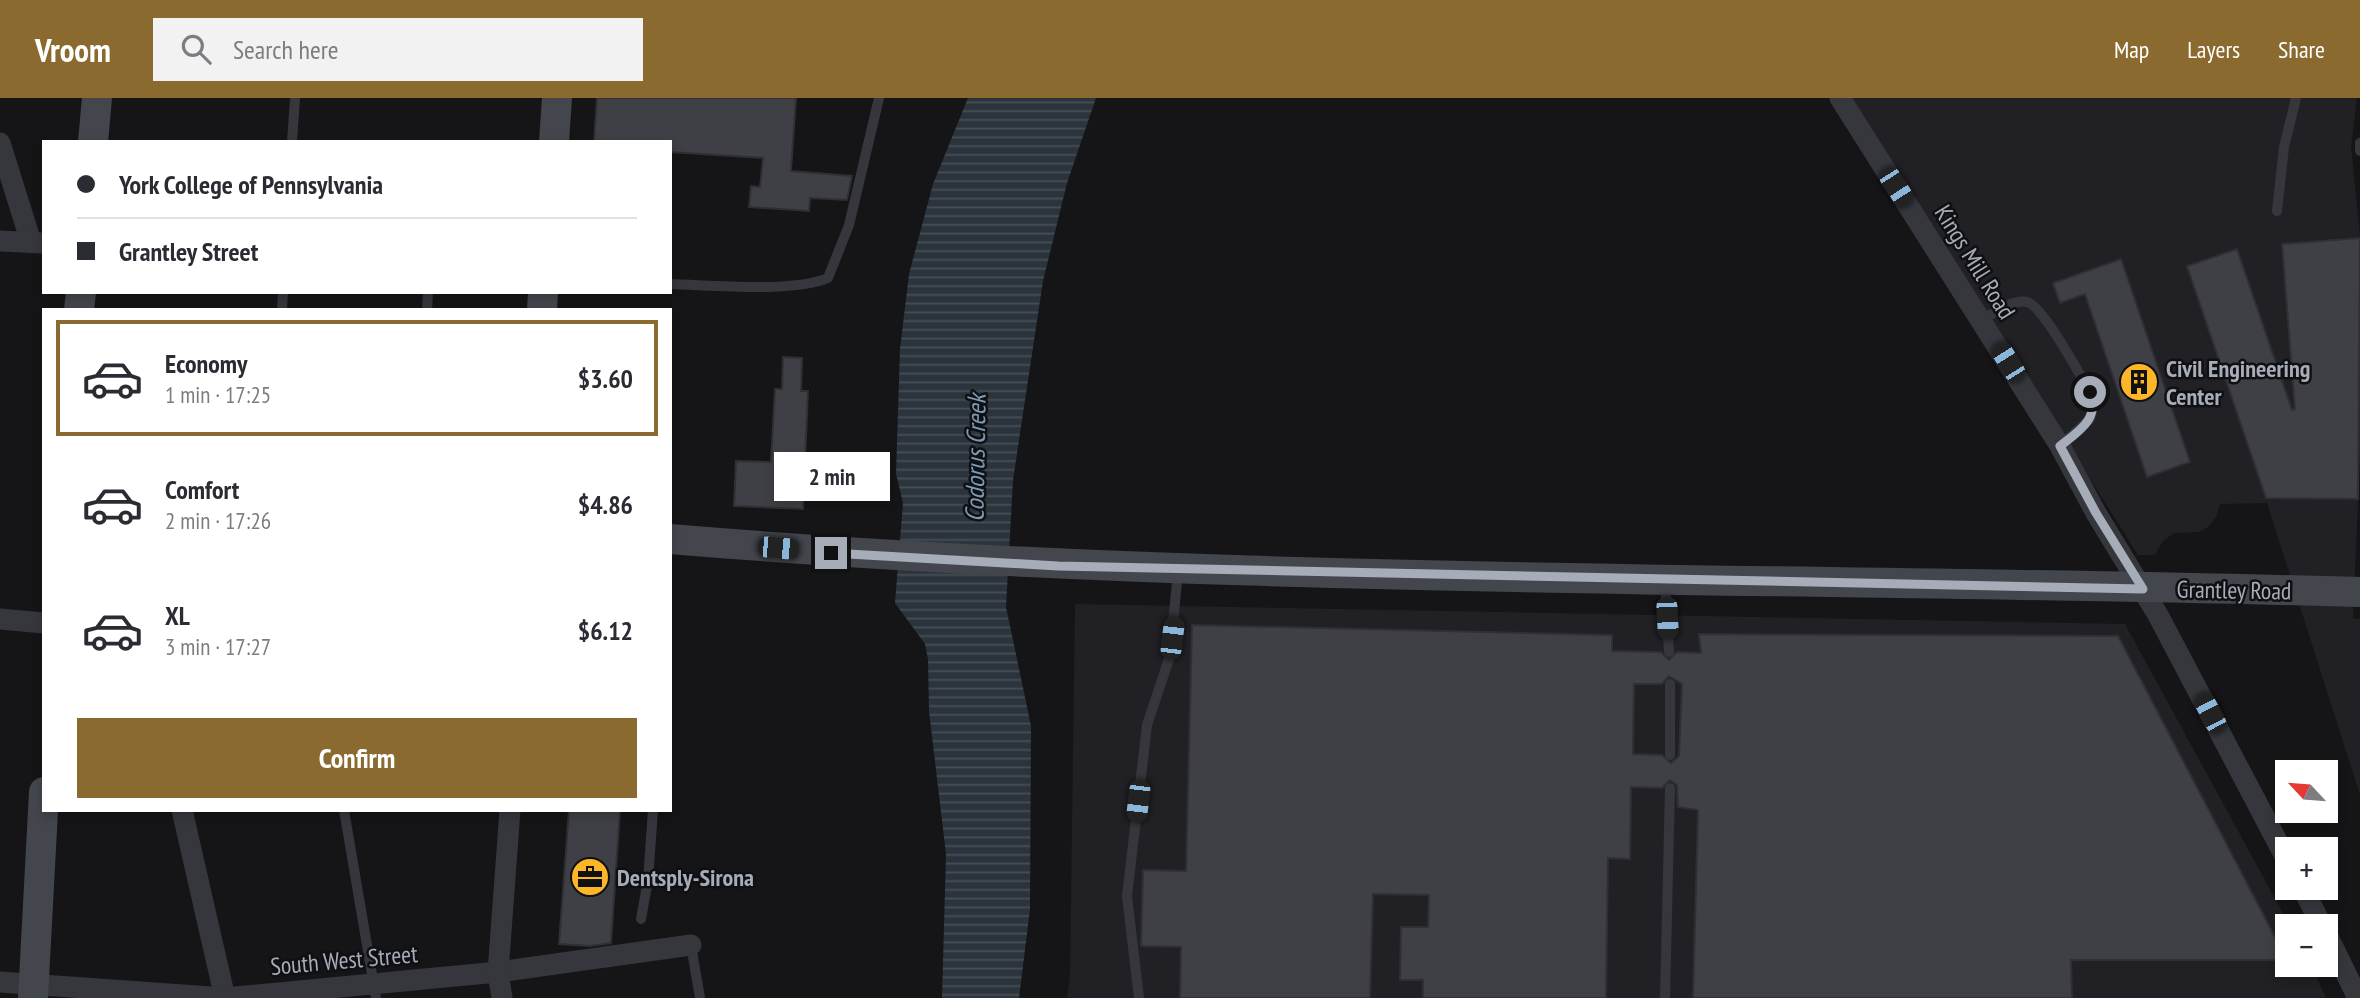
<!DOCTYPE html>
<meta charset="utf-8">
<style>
:root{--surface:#fff;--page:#f2f2f3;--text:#2b2b33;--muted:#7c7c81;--line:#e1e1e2;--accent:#8a6a2e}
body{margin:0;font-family:"PT Sans Narrow",sans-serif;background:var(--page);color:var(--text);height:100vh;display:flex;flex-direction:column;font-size:26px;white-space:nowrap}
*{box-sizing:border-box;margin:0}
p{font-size:23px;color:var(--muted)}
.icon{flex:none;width:38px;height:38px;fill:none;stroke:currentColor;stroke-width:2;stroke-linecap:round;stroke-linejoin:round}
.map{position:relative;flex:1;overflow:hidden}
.drawer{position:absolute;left:42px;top:210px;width:630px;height:504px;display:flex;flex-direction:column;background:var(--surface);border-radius:0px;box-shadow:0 4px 10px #0003}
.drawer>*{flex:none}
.hud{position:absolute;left:42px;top:42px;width:630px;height:154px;border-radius:0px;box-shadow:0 4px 10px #0003;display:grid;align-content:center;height:154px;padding:0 35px;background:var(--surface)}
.needle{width:46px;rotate:296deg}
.controls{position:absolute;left:2275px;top:662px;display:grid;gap:14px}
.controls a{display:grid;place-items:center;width:63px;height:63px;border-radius:0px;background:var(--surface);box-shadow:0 4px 10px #0003;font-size:35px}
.end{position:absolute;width:32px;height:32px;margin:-16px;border:9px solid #a6acb8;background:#111;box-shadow:0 0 0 4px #111}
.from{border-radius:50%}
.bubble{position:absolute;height:49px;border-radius:0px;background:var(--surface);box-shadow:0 4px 10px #0003;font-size:23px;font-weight:700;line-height:49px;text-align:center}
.car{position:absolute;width:21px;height:42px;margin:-21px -10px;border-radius:9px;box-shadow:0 0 5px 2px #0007;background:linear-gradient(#222 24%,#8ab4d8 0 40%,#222 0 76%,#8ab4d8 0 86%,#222 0)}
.hud b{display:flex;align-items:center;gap:24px;height:66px;font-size:26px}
.hud b+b{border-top:2px solid var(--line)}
.hud i{width:18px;height:18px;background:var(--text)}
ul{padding:12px 0 0;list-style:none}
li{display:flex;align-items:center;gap:21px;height:116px;margin:0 14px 10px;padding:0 21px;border:4px solid transparent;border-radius:0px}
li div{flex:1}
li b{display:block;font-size:26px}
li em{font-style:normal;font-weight:700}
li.active{border-color:var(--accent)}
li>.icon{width:63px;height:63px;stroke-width:1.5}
.cta{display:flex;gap:14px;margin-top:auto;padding:14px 35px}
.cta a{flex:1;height:80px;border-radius:0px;background:var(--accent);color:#fff;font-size:28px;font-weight:700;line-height:80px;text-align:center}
header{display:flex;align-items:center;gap:42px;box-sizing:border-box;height:98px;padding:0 35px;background:var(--accent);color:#fff}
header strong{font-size:33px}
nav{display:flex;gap:38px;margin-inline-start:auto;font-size:24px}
.search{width:490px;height:63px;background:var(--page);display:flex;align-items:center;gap:18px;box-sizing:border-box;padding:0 24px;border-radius:0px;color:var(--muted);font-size:26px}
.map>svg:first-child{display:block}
.built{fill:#212125}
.water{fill:url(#water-rules)}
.building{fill:#3f4045;stroke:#2f2f34;stroke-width:2;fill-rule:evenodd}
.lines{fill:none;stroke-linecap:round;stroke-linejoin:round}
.lane{stroke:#36373d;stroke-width:10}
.street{stroke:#36373d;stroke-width:21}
.secondary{stroke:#44464d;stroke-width:30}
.route{stroke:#a6acb8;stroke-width:9}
.labels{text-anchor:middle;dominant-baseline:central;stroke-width:5;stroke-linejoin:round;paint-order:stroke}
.street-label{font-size:24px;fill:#a6acb8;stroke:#101012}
.poi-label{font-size:24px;font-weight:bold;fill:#a6acb8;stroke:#101012;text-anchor:start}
.water-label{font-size:26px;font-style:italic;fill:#7b9ab6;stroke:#101012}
</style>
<header>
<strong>Vroom</strong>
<div class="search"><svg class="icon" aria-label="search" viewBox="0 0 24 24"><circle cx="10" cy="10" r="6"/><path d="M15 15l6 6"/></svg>Search here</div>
<nav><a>Map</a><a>Layers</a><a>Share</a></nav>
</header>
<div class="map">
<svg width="2360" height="900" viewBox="0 0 2360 900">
<defs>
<pattern id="water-rules" width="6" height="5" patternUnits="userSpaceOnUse" patternTransform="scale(1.75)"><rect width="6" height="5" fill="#2b343c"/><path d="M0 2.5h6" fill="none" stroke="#474f56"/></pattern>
</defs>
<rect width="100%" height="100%" fill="#151517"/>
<g class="built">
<polygon points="1850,0 2357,0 2351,49 2360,139 2360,358 2353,520 2360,521 2360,697 2267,405 2220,406 2216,419 2208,429 2199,434 2174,435 2163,443 2155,457 2138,457"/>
<polygon points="1075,506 2125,526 2290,828 2287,866 2311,866 2326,900 1067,900 1070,879"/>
</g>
<polygon class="water" points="968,0 1096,0 1067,85 1043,183 1013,382 1006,509 1031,628 1030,811 1019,900 942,900 946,756 929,613 928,561 925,546 895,505 903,405 896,376 900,251 909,176 933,86"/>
<g class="building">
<polygon points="597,0 796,0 791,73 852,78 847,102 810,100 809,113 749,109 751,88 760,89 763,60 670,54 670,44 594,44"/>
<polygon points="2360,140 2358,401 2266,400 2187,168 2237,151 2292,312 2295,311 2282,146"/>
<polygon points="2121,161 2190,364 2147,379 2085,196 2060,205 2053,185"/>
<polygon points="783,259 802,260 801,293 808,293 803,411 734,408 736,363 771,364 775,291 782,291"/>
<path d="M1192 527 1612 537V553L1661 554 1669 562 1677 554 1701 555 1699 536 2118 538 2287 862H2071L2072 900H1693L1698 712 1678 709 1677 687 1670 682 1662 690 1631 689 1630 761 1608 760 1606 900H1423V882H1400L1401 829H1428L1429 797 1373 796 1370 900H1180L1181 849 1141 848 1143 772 1186 773ZM1669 578 1682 586 1679 658 1671 665 1662 657 1633 656 1634 586H1662Z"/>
<polygon points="569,712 620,712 611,845 590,848 559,846"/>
</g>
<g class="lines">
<g class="lane">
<polyline points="292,44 295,0"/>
<polyline points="2360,45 2360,53"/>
<polyline points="2277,113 2284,49 2296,0"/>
<path d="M670 186C712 187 792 195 828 180L849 127 879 0"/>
<polyline points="282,212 283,194"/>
<polyline points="427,212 428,194"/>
<path d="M1982 222C1995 215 2011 201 2027 204 2043 207 2087 288 2094 305L2090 321 2060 348"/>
<polyline points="1665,483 1669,554"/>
<polyline points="1670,586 1670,657"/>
<polyline points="344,712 376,900"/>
<polyline points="641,821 648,782 653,712"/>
<polyline points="691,847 700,900"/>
<polyline points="1139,900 1127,798 1147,627 1170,558 1178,473"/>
<polyline points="1665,900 1670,690"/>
</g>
<g class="street">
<polyline points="1840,0 2060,348 2096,415 2158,517 2287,762"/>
<polyline points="0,45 31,144"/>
<polyline points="0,143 42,145"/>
<polyline points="0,521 44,525"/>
<polyline points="182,712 225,900"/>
<polyline points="2302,789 2322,828"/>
<polyline points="2326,835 2358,900"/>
<polyline points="0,884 225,900 498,874 691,847"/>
<polyline points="502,900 498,874 510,712"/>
</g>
<g class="secondary">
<polyline points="93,44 97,0"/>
<polyline points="554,44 557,0"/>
<polyline points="79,212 81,194"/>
<polyline points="542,212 543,194"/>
<path d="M670 441C1232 488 1797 478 2360 494"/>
<polyline points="33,900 44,694"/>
</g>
</g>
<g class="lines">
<path class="route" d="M831 455 1058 468 2143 491 2096 415 2060 348C2079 333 2100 321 2090 294"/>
</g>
<defs>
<symbol id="building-disc" viewBox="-11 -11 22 22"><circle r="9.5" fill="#fdb627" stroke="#101012"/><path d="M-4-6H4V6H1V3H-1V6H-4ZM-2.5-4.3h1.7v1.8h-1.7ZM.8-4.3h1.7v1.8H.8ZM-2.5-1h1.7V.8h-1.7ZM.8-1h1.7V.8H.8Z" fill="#111"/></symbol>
<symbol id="office-disc" viewBox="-11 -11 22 22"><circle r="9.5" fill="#fdb627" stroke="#101012"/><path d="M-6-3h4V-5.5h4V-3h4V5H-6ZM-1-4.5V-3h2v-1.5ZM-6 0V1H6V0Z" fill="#111"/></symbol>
</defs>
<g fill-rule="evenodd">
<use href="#building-disc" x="2117" y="262" width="44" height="44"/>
<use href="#office-disc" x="568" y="757" width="44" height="44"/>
</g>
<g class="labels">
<g class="street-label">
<text transform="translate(1975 164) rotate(58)">Kings Mill Road</text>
<text transform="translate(2234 492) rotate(1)">Grantley Road</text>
<text transform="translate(344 862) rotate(-5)">South West Street</text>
</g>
<g class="poi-label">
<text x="2166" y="270">Civil Engineering<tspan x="2166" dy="28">Center</tspan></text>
<text x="617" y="779">Dentsply-Sirona</text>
</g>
<g class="water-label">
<text transform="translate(975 360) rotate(-89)">Codorus Creek</text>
</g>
</g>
</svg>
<div class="controls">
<a><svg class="needle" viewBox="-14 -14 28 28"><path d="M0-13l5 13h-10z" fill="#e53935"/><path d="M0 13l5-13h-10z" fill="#7c7c81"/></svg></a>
<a>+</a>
<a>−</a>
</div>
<i class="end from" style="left:2090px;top:294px"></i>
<i class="end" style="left:831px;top:455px"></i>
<div class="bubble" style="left:774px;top:354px;width:116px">2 min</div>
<i class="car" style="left:1896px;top:89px;rotate:147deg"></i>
<i class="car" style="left:2008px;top:264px;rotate:328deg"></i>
<i class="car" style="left:778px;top:450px;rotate:95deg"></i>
<i class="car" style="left:1667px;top:520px;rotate:177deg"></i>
<i class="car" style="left:1172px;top:540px;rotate:7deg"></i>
<i class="car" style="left:2210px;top:615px;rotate:332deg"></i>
<i class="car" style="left:1138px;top:703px;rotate:187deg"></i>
<div class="hud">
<b><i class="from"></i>York College of Pennsylvania</b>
<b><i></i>Grantley Street</b>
</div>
<section class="drawer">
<ul>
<li class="active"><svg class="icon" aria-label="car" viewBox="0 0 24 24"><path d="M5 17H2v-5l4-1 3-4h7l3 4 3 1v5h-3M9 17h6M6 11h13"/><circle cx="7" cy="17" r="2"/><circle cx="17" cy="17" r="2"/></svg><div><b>Economy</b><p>1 min · 17:25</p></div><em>$3.60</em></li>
<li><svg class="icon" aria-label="car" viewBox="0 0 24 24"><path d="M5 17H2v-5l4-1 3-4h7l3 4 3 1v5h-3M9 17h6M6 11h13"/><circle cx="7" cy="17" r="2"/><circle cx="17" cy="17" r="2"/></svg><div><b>Comfort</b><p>2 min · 17:26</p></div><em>$4.86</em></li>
<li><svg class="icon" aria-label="car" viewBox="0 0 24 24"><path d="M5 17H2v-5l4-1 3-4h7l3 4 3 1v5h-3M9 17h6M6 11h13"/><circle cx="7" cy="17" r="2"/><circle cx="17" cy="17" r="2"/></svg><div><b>XL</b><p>3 min · 17:27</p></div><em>$6.12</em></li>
</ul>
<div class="cta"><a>Confirm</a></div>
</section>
</div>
